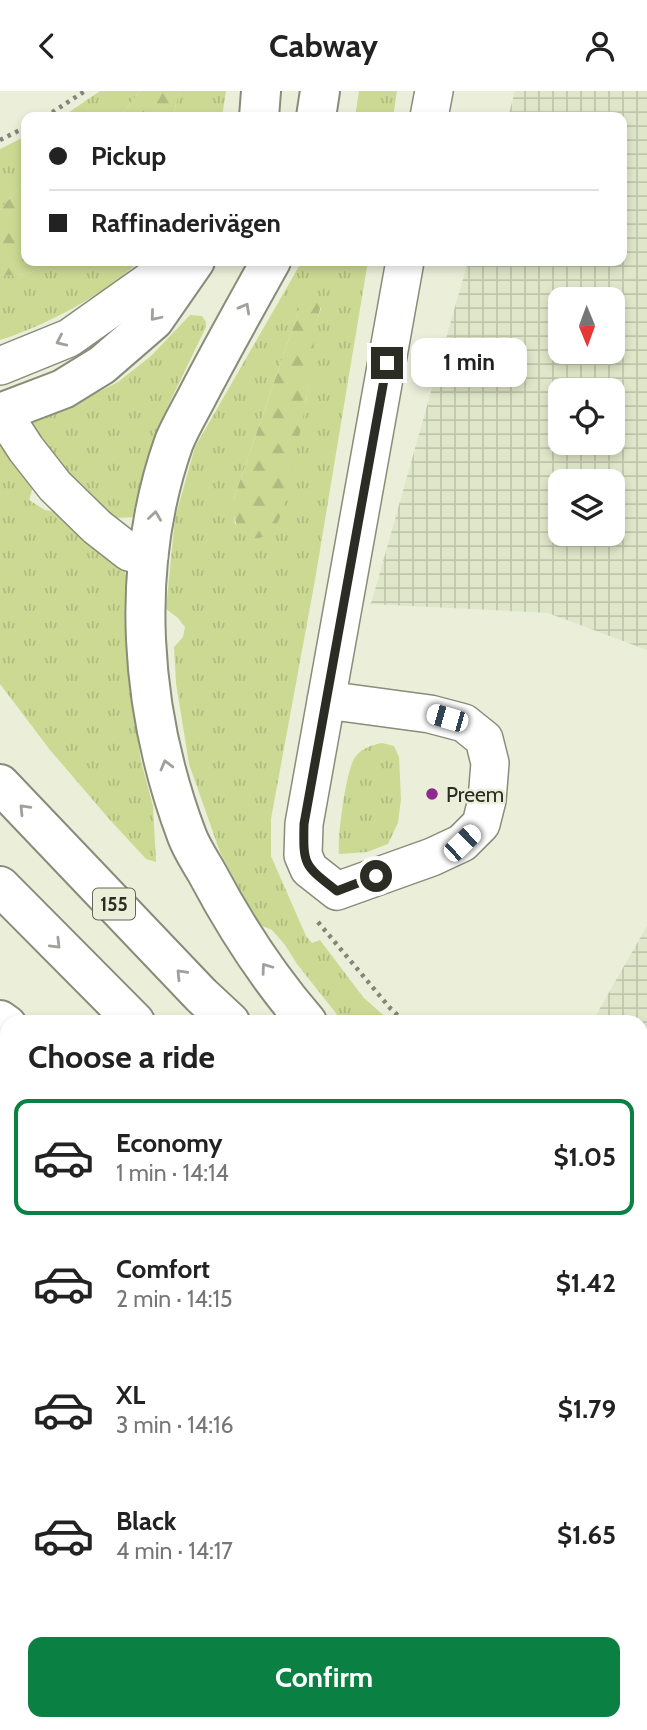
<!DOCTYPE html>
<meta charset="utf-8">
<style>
:root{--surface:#fff;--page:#f6f6f6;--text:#222;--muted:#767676;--line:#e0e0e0;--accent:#0b8043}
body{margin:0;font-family:Cabin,sans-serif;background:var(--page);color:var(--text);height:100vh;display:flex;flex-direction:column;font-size:26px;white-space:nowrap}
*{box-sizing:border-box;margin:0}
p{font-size:23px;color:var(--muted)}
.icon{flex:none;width:38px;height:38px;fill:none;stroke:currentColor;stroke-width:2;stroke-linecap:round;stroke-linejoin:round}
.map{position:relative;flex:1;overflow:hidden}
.details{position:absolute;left:0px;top:924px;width:648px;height:716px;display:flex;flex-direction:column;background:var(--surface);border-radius:21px 21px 0 0;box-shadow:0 4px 10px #0003}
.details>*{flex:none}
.hud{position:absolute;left:21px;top:21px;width:606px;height:154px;border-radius:14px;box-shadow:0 4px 10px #0003;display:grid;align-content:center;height:154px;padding:0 28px;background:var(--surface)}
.needle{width:46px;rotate:179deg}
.controls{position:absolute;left:548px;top:196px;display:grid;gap:14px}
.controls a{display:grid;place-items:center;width:77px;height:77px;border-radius:14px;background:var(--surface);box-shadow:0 4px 10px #0003;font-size:35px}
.end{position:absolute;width:32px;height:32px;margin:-16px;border:9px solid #2b2d25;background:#fff;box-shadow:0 0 0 4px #fff}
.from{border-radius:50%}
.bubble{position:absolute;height:49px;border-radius:14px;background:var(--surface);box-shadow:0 4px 10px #0003;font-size:23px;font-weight:700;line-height:49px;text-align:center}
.car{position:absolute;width:21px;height:42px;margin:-21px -10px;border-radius:9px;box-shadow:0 0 5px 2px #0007;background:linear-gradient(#fff 24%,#345 0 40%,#fff 0 76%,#345 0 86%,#fff 0)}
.hud b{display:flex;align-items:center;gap:24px;height:66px;font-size:26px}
.hud b+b{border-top:2px solid var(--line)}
.hud i{width:18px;height:18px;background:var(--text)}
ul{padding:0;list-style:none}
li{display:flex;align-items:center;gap:21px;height:116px;margin:0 14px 10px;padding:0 14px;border:4px solid transparent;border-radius:14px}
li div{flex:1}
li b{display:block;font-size:26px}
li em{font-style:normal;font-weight:700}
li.selected{border-color:var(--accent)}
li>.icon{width:63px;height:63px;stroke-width:1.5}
h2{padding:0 28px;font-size:32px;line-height:84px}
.cta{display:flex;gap:14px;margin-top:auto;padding:14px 28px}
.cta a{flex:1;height:80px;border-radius:14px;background:var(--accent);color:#fff;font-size:28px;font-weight:700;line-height:80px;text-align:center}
header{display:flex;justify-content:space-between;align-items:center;height:91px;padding:0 28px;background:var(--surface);font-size:32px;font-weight:700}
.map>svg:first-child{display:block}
.industrial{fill:url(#industrial-grid);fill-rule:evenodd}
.grass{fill:url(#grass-tufts);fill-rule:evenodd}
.forest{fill:url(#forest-firs)}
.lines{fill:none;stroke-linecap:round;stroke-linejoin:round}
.minor-casing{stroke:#888c79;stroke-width:40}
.major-casing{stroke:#888c79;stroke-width:42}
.path{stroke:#828577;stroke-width:4.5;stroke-dasharray:3.5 5;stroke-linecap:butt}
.minor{stroke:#fff;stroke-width:37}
.major{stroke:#fff;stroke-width:38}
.rail{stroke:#76796c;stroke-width:5;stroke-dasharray:9 9;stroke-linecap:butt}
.oneway{stroke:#a0a09d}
.route{stroke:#2b2d25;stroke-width:9}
.poi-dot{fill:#8e2990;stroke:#ebefda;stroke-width:2.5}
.labels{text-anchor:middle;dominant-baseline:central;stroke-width:5;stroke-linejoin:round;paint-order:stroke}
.shield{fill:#ebefda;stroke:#65675b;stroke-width:2}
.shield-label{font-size:19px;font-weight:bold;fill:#2b2d25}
.poi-label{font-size:21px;fill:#2b2d25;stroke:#ebefda;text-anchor:start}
</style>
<header><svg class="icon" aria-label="back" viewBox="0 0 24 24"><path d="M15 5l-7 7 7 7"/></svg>Cabway<svg class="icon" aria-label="person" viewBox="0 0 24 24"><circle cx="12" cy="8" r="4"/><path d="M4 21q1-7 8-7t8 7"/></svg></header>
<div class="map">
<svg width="647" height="1639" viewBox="0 0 647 1639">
<defs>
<pattern id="industrial-grid" width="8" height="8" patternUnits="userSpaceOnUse" patternTransform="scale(1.75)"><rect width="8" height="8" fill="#e0e6c9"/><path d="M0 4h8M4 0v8" fill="none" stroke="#c0c6ac"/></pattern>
<pattern id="grass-tufts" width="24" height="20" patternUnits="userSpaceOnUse" patternTransform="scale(1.75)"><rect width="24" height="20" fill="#ccd993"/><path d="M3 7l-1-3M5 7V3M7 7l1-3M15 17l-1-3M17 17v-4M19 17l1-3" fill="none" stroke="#afbb7f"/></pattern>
<pattern id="forest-firs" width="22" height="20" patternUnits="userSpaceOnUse" patternTransform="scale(1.75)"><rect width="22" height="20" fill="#ccd993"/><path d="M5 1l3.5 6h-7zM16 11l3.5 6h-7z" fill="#afbb7f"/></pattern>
</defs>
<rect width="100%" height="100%" fill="#ebefda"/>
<g class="industrial">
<path d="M515 0H647V559L548 522 371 513 468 170H621V26H508ZM560 208H612V261H560ZM560 299H612V352H560ZM560 390H612V443H560Z"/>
<polygon points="647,835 647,1051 641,1046 640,931 592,931"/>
<polygon points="0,1237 7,1237 7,1633 640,1633 641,1472 647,1476 647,1639 0,1639"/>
</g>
<g class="grass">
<polygon points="100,0 140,0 119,26 62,26"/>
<polygon points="179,0 226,0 222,26 173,26"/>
<polygon points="359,0 397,0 393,26 355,26"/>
<polygon points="26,45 26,88 0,119 0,58"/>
<path d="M55 170H139C106 203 45 235 0 249V185C25 184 34 183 55 170Z"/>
<path d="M302 170H368L315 489 271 728V765L306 845 312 852 320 849 363 906 391 931H343L297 873 285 854 272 839 260 834 255 828 220 761 189 673 176 592 174 556 183 546 185 536 178 527 166 518 175 427 195 356ZM321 217 315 236 306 311 235 434 233 410 299 219Z"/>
<polygon points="190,224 202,225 206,231 206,236 167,317 149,369 136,426 116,427 108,423 74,391 30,342 30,330 85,308 118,291 151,265"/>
<polygon points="0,350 34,393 29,409 45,419 63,422 97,450 125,481 128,491 127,573 141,670 153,715 156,771 146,768 110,729 50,659 0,593"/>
<path d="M382 652 394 655 399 666 401 708 398 732 388 753 367 761 339 763C337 747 346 681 354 668 360 658 371 654 382 652Z"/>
<polygon points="0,1126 7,1131 7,1229 0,1229"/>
<polygon points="640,1133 647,1137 647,1211 641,1207"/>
</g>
<g class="forest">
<polygon points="140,0 179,0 173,26 119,26"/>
<path d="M26 88V170H55C34 183 25 184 0 185V119Z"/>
<path d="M306 204 321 207C321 220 316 231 315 244 310 291 302 337 291 382 288 396 286 411 281 424 267 461 231 452 233 410L299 219Z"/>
</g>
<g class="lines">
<defs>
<g id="minor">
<polyline points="429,26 434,0"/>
<polyline points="0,275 69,247 178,170"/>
<polyline points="2,321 26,358 55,395 97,436 129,461 149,466"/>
<polyline points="326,609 430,623 464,632 484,648 490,672 487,709 481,733 462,752 432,766 337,800 309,778 303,764 304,733 405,170"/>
<polyline points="0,1258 7,1258"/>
<polyline points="640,1544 647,1548"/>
<polyline points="640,1607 647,1607"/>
</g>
<g id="major">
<polyline points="259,26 261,0"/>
<polyline points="316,26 320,0"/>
<path d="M271 170C247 213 223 256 200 300 192 316 181 334 174 351 129 478 140 620 187 745 192 758 200 770 207 782 235 835 268 886 307 931"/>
<polyline points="0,322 63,298 102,274 154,229 195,170"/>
<polyline points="0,693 201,904 230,931"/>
<polyline points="0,795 135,931"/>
<polyline points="0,929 7,934"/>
<polyline points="640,1270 647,1275"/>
<polyline points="640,1354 647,1358"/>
</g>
</defs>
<use href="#minor" class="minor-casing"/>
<use href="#major" class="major-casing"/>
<g class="path">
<polyline points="45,26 85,0"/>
<polyline points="0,49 26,36"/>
<polyline points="318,831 390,917 405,931"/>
<polyline points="640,1120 647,1123"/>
</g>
<use href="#minor" class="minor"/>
<use href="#major" class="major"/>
<g class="rail">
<polyline points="0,1075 7,1080"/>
<polyline points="640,1486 647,1490"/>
</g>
</g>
<defs><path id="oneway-chevron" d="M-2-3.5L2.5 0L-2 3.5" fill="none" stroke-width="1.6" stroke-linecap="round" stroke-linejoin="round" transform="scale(1.75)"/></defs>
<g class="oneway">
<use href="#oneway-chevron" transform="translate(245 217) rotate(-61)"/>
<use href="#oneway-chevron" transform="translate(155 225) rotate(130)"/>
<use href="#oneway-chevron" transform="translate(61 250) rotate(155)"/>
<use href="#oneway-chevron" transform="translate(155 425) rotate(-82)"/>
<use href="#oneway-chevron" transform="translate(166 674) rotate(-105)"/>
<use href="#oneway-chevron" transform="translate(24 718) rotate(-134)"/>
<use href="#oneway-chevron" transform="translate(56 853) rotate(45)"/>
<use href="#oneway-chevron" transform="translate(266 877) rotate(-126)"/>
<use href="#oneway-chevron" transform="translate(181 883) rotate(-134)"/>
</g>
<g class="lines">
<path class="route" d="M376 785 337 800C304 774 303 775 304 733L387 272"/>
</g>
<circle class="poi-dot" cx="432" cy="703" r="7"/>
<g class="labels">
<rect class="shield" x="93" y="797.5" width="42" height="31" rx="5"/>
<g class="shield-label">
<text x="114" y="813">155</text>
</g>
<g class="poi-label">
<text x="446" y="703">Preem</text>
</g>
</g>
</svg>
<div class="controls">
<a><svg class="needle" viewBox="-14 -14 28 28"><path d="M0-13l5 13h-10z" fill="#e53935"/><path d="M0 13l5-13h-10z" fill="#767676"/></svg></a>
<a><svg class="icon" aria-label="locate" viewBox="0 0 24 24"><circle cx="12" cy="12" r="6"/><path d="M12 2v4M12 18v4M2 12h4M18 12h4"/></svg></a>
<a><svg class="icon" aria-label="layers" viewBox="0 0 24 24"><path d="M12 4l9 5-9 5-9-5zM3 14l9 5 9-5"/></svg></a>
</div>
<i class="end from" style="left:376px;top:785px"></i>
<i class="end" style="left:387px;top:272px"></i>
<div class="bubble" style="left:411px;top:247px;width:116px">1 min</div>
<i class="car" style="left:447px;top:627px;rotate:286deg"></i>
<i class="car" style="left:462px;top:752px;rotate:46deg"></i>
<div class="hud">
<b><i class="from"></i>Pickup</b>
<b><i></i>Raffinaderivägen</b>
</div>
<section class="details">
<h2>Choose a ride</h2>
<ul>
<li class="selected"><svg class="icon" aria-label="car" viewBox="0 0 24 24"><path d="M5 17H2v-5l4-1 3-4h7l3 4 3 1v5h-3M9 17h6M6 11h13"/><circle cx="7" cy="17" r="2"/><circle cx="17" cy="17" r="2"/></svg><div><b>Economy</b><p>1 min · 14:14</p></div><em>$1.05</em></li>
<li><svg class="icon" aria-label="car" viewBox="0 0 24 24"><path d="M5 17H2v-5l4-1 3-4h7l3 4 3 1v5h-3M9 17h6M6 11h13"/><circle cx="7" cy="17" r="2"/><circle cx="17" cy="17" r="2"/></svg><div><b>Comfort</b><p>2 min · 14:15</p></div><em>$1.42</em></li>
<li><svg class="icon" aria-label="car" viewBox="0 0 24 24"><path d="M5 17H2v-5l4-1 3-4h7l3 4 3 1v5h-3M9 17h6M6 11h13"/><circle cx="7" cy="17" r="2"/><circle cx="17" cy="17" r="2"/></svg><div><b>XL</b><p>3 min · 14:16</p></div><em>$1.79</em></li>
<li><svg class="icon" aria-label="car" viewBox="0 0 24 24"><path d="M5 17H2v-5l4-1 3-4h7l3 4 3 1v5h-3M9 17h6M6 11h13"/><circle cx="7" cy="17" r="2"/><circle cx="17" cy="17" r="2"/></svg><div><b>Black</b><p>4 min · 14:17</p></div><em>$1.65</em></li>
</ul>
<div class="cta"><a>Confirm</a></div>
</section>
</div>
